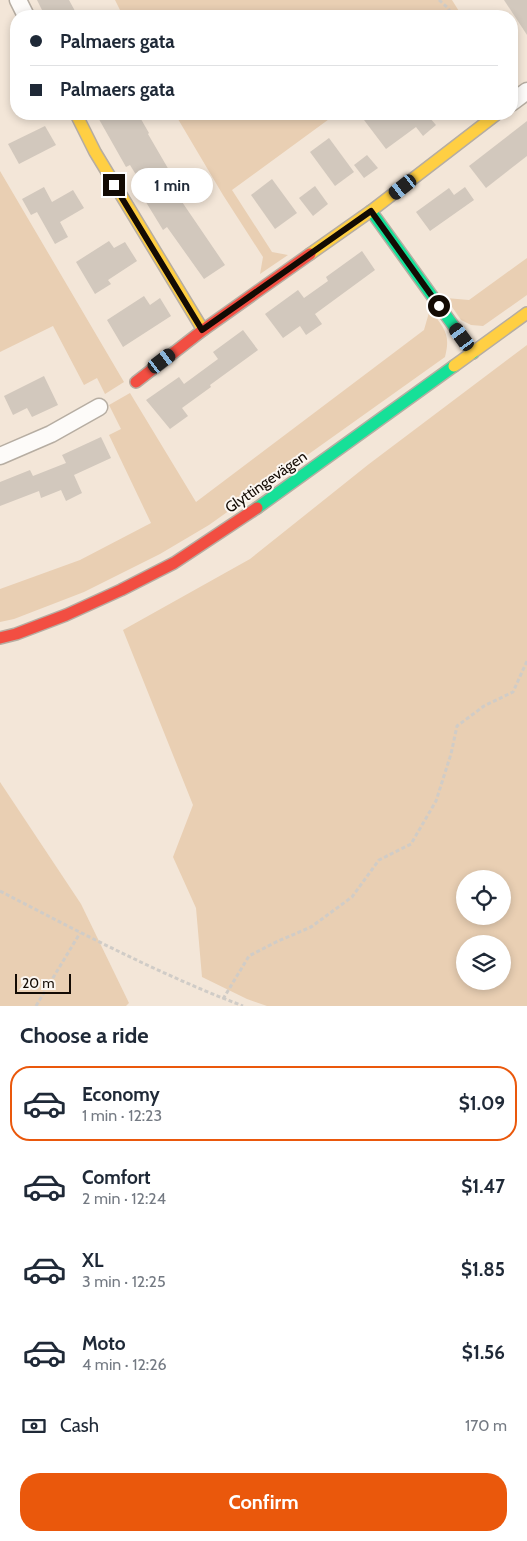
<!DOCTYPE html>
<meta charset="utf-8">
<style>
:root{--surface:#fff;--page:#f2f2f3;--text:#1f2937;--muted:#747a83;--line:#e0e1e3;--accent:#ea580c}
body{margin:0;font-family:Cabin,sans-serif;background:var(--page);color:var(--text);height:100vh;display:flex;flex-direction:column;font-size:19px;white-space:nowrap}
*{box-sizing:border-box;margin:0}
p{font-size:16px;color:var(--muted)}
.icon{flex:none;width:28px;height:28px;fill:none;stroke:currentColor;stroke-width:2;stroke-linecap:round;stroke-linejoin:round}
.map{position:relative;height:1006px;overflow:hidden}
.details{display:flex;flex-direction:column;background:var(--surface);flex:1}
.details>*{flex:none}
.top-card{position:absolute;left:10px;top:10px;width:508px;height:110px;border-radius:20px;box-shadow:0 2px 8px #0003;display:grid;align-content:center;height:110px;padding:0 20px;background:var(--surface)}
.fabs{position:absolute;left:456px;top:870px;display:grid;gap:10px}
.fabs a{display:grid;place-items:center;width:55px;height:55px;border-radius:50%;background:var(--surface);box-shadow:0 2px 8px #0003;font-size:25px}
.scale{position:absolute;left:15px;bottom:12px;width:56px;box-sizing:border-box;padding-left:5px;border:2px solid #130b04;border-top:0;font-size:14px;line-height:18px;white-space:nowrap;color:#130b04;-webkit-text-stroke:4px #fcf7f2;paint-order:stroke}
.end{position:absolute;width:22px;height:22px;margin:-11px;border:6px solid #130b04;background:#fff;box-shadow:0 0 0 2px #fff}
.from{border-radius:50%}
.bubble{position:absolute;height:35px;border-radius:18px;background:var(--surface);box-shadow:0 2px 8px #0003;font-size:16px;font-weight:700;line-height:35px;text-align:center}
.car{position:absolute;width:15px;height:30px;margin:-15px -8px;border-radius:6px;box-shadow:0 0 4px 1px #0007;background:linear-gradient(#222 24%,#8ab4d8 0 40%,#222 0 76%,#8ab4d8 0 86%,#222 0)}
.top-card b{display:flex;align-items:center;gap:18px;height:48px;font-size:19px}
.top-card b+b{border-top:1px solid var(--line)}
.top-card i{width:12px;height:12px;background:var(--text)}
ul{padding:0;list-style:none}
li{display:flex;align-items:center;gap:15px;height:75px;margin:0 10px 8px;padding:0 10px;border:2px solid transparent;border-radius:20px}
li div{flex:1}
li b{display:block;font-size:19px}
li em{font-style:normal;font-weight:700}
li.current{border-color:var(--accent)}
li>.icon{width:45px;height:45px;stroke-width:1.5}
h2{padding:0 20px;font-size:22px;line-height:60px}
.pay{display:flex;align-items:center;gap:12px;height:55px;padding:0 20px;font-size:19px}
.pay p{margin-inline-start:auto}
.button{display:flex;gap:10px;margin-top:auto;padding:10px 20px}
.button a{flex:1;height:58px;border-radius:20px;background:var(--accent);color:#fff;font-size:20px;font-weight:700;line-height:58px;text-align:center}
.map>svg:first-child{display:block}
.green{fill:#e9cfb3;fill-rule:evenodd}
.building{fill:#d2c8bd}
.lines{fill:none;stroke-linecap:round;stroke-linejoin:round}
.street-casing{stroke:#b6ada2;stroke-width:19}
.fast-casing{stroke:#b6ada2;stroke-width:14}
.slow-casing{stroke:#b6ada2;stroke-width:14}
.jam-casing{stroke:#b6ada2;stroke-width:14}
.path{stroke:#d0ccc7;stroke-width:3;stroke-dasharray:4 2.5;stroke-linecap:butt}
.street{stroke:#fdfbf9;stroke-width:16}
.fast{stroke:#16e098;stroke-width:11}
.slow{stroke:#ffcf43;stroke-width:11}
.jam{stroke:#f24e42;stroke-width:11}
.route{stroke:#130b04;stroke-width:6}
.labels{text-anchor:middle;dominant-baseline:central;stroke-width:4;stroke-linejoin:round;paint-order:stroke}
.street-label{font-size:15px;fill:#130b04;stroke:#fcf7f2}
</style>
<div class="map">
<svg width="527" height="1006" viewBox="0 0 527 1006">
<rect width="100%" height="100%" fill="#f3e6d8"/>
<g class="green">
<polygon points="115,0 452,0 462,16 123,16"/>
<polygon points="175,114 336,114 232,190 272,252 288,255 260,274 263,257 223,195"/>
<polygon points="0,171 124,382 105,394 97,378 84,385 53,326 0,352"/>
<polygon points="527,258 527,295 483,326 471,325 461,320 446,298 469,300"/>
<path d="M430 309C444 329 451 333 445 357L209 525 160 554 84 592 14 619 0 622V589L80 560 151 523 109 435 121 429 109 405 130 393 196 502 424 330Z"/>
<path d="M527 345V1006H267L247 999 202 977 196 908 173 857 193 805 123 630 250 559 369 464ZM465 879H502V916H465ZM465 944H502V981H465Z"/>
<polygon points="0,782 81,904 129,1003 126,1006 0,1006"/>
</g>
<g class="building">
<polygon points="37,0 69,0 75,11 63,16 45,16"/>
<polygon points="504,0 527,0 527,35"/>
<polygon points="96,114 138,114 149,133 148,134 173,177 175,175 185,191 178,196 225,265 204,279 167,227 163,230 141,194 146,191 130,165 126,167"/>
<polygon points="372,114 433,114 429,117 436,125 423,136 416,127 386,149 364,120"/>
<polygon points="527,121 527,156 486,188 469,166"/>
<polygon points="45,126 56,145 19,164 8,144"/>
<polygon points="329,138 354,172 335,186 310,152"/>
<polygon points="367,155 378,168 364,178 354,165"/>
<polygon points="272,179 297,213 275,229 251,195"/>
<polygon points="315,186 328,204 313,216 299,198"/>
<polygon points="44,187 52,202 73,190 84,208 60,222 68,237 55,244 37,212 31,215 22,199"/>
<polygon points="465,187 474,200 430,231 416,212 449,188 454,195"/>
<polygon points="109,241 114,248 125,242 137,261 108,280 111,284 95,294 76,262"/>
<polygon points="362,251 375,270 315,314 322,324 306,335 300,326 283,338 265,314 298,290 304,298 328,281 326,277"/>
<polygon points="144,296 150,305 160,298 171,316 123,347 107,320"/>
<polygon points="243,330 258,350 210,385 211,387 182,408 188,416 170,429 146,400 179,377 184,384 218,359 213,352"/>
<polygon points="44,376 58,405 32,417 27,408 13,415 4,396"/>
<polygon points="101,437 111,458 74,475 82,493 66,501 61,490 41,498 39,491 0,506 0,482 30,470 33,476 66,463 62,455"/>
</g>
<g class="lines">
<defs>
<g id="street">
<polyline points="18,0 26,16"/>
<polyline points="511,103 527,91"/>
<polyline points="0,456 51,434 99,407"/>
</g>
<g id="fast">
<polyline points="371,211 473,353"/>
<polyline points="257,508 454,366"/>
</g>
<g id="slow">
<polyline points="76,114 95,152 203,330"/>
<polyline points="310,254 371,211 497,114"/>
<polyline points="454,366 527,313"/>
</g>
<g id="jam">
<polyline points="136,382 203,330 310,254"/>
<polyline points="0,638 16,634 66,615 121,590 174,563 257,508"/>
</g>
</defs>
<use href="#street" class="street-casing"/>
<use href="#fast" class="fast-casing"/>
<use href="#slow" class="slow-casing"/>
<use href="#jam" class="jam-casing"/>
<g class="path">
<polyline points="439,0 448,8 453,16"/>
<path d="M0 891C79 932 159 974 243 1006"/>
<polyline points="223,999 249,956 276,942 311,927 352,897 379,860 411,844 436,801 451,754 457,726 484,706 513,692 527,661"/>
<polyline points="36,1006 80,933"/>
</g>
<use href="#street" class="street"/>
<use href="#fast" class="fast"/>
<use href="#slow" class="slow"/>
<use href="#jam" class="jam"/>
</g>
<g class="lines">
<polyline class="route" points="114,185 202,330 371,211 439,306"/>
</g>
<g class="labels">
<g class="street-label">
<text transform="translate(266 482) rotate(-35)">Glyttingevägen</text>
</g>
</g>
</svg>
<div class="fabs">
<a><svg class="icon" aria-label="locate" viewBox="0 0 24 24"><circle cx="12" cy="12" r="6"/><path d="M12 2v4M12 18v4M2 12h4M18 12h4"/></svg></a>
<a><svg class="icon" aria-label="layers" viewBox="0 0 24 24"><path d="M12 4l9 5-9 5-9-5zM3 14l9 5 9-5"/></svg></a>
</div>
<div class="scale">20 m</div>
<i class="end from" style="left:439px;top:306px"></i>
<i class="end" style="left:114px;top:185px"></i>
<div class="bubble" style="left:131px;top:168px;width:82px">1 min</div>
<i class="car" style="left:403px;top:187px;rotate:232deg"></i>
<i class="car" style="left:462px;top:337px;rotate:324deg"></i>
<i class="car" style="left:162px;top:361px;rotate:53deg"></i>
<div class="top-card">
<b><i class="from"></i>Palmaers gata</b>
<b><i></i>Palmaers gata</b>
</div>
</div>
<section class="details">
<h2>Choose a ride</h2>
<ul>
<li class="current"><svg class="icon" aria-label="car" viewBox="0 0 24 24"><path d="M5 17H2v-5l4-1 3-4h7l3 4 3 1v5h-3M9 17h6M6 11h13"/><circle cx="7" cy="17" r="2"/><circle cx="17" cy="17" r="2"/></svg><div><b>Economy</b><p>1 min · 12:23</p></div><em>$1.09</em></li>
<li><svg class="icon" aria-label="car" viewBox="0 0 24 24"><path d="M5 17H2v-5l4-1 3-4h7l3 4 3 1v5h-3M9 17h6M6 11h13"/><circle cx="7" cy="17" r="2"/><circle cx="17" cy="17" r="2"/></svg><div><b>Comfort</b><p>2 min · 12:24</p></div><em>$1.47</em></li>
<li><svg class="icon" aria-label="car" viewBox="0 0 24 24"><path d="M5 17H2v-5l4-1 3-4h7l3 4 3 1v5h-3M9 17h6M6 11h13"/><circle cx="7" cy="17" r="2"/><circle cx="17" cy="17" r="2"/></svg><div><b>XL</b><p>3 min · 12:25</p></div><em>$1.85</em></li>
<li><svg class="icon" aria-label="car" viewBox="0 0 24 24"><path d="M5 17H2v-5l4-1 3-4h7l3 4 3 1v5h-3M9 17h6M6 11h13"/><circle cx="7" cy="17" r="2"/><circle cx="17" cy="17" r="2"/></svg><div><b>Moto</b><p>4 min · 12:26</p></div><em>$1.56</em></li>
</ul>
<div class="pay"><svg class="icon" aria-label="cash" viewBox="0 0 24 24"><path d="M3 7h18v10H3z"/><circle cx="12" cy="12" r="2"/></svg>Cash<p>170 m</p></div>
<div class="button"><a>Confirm</a></div>
</section>
